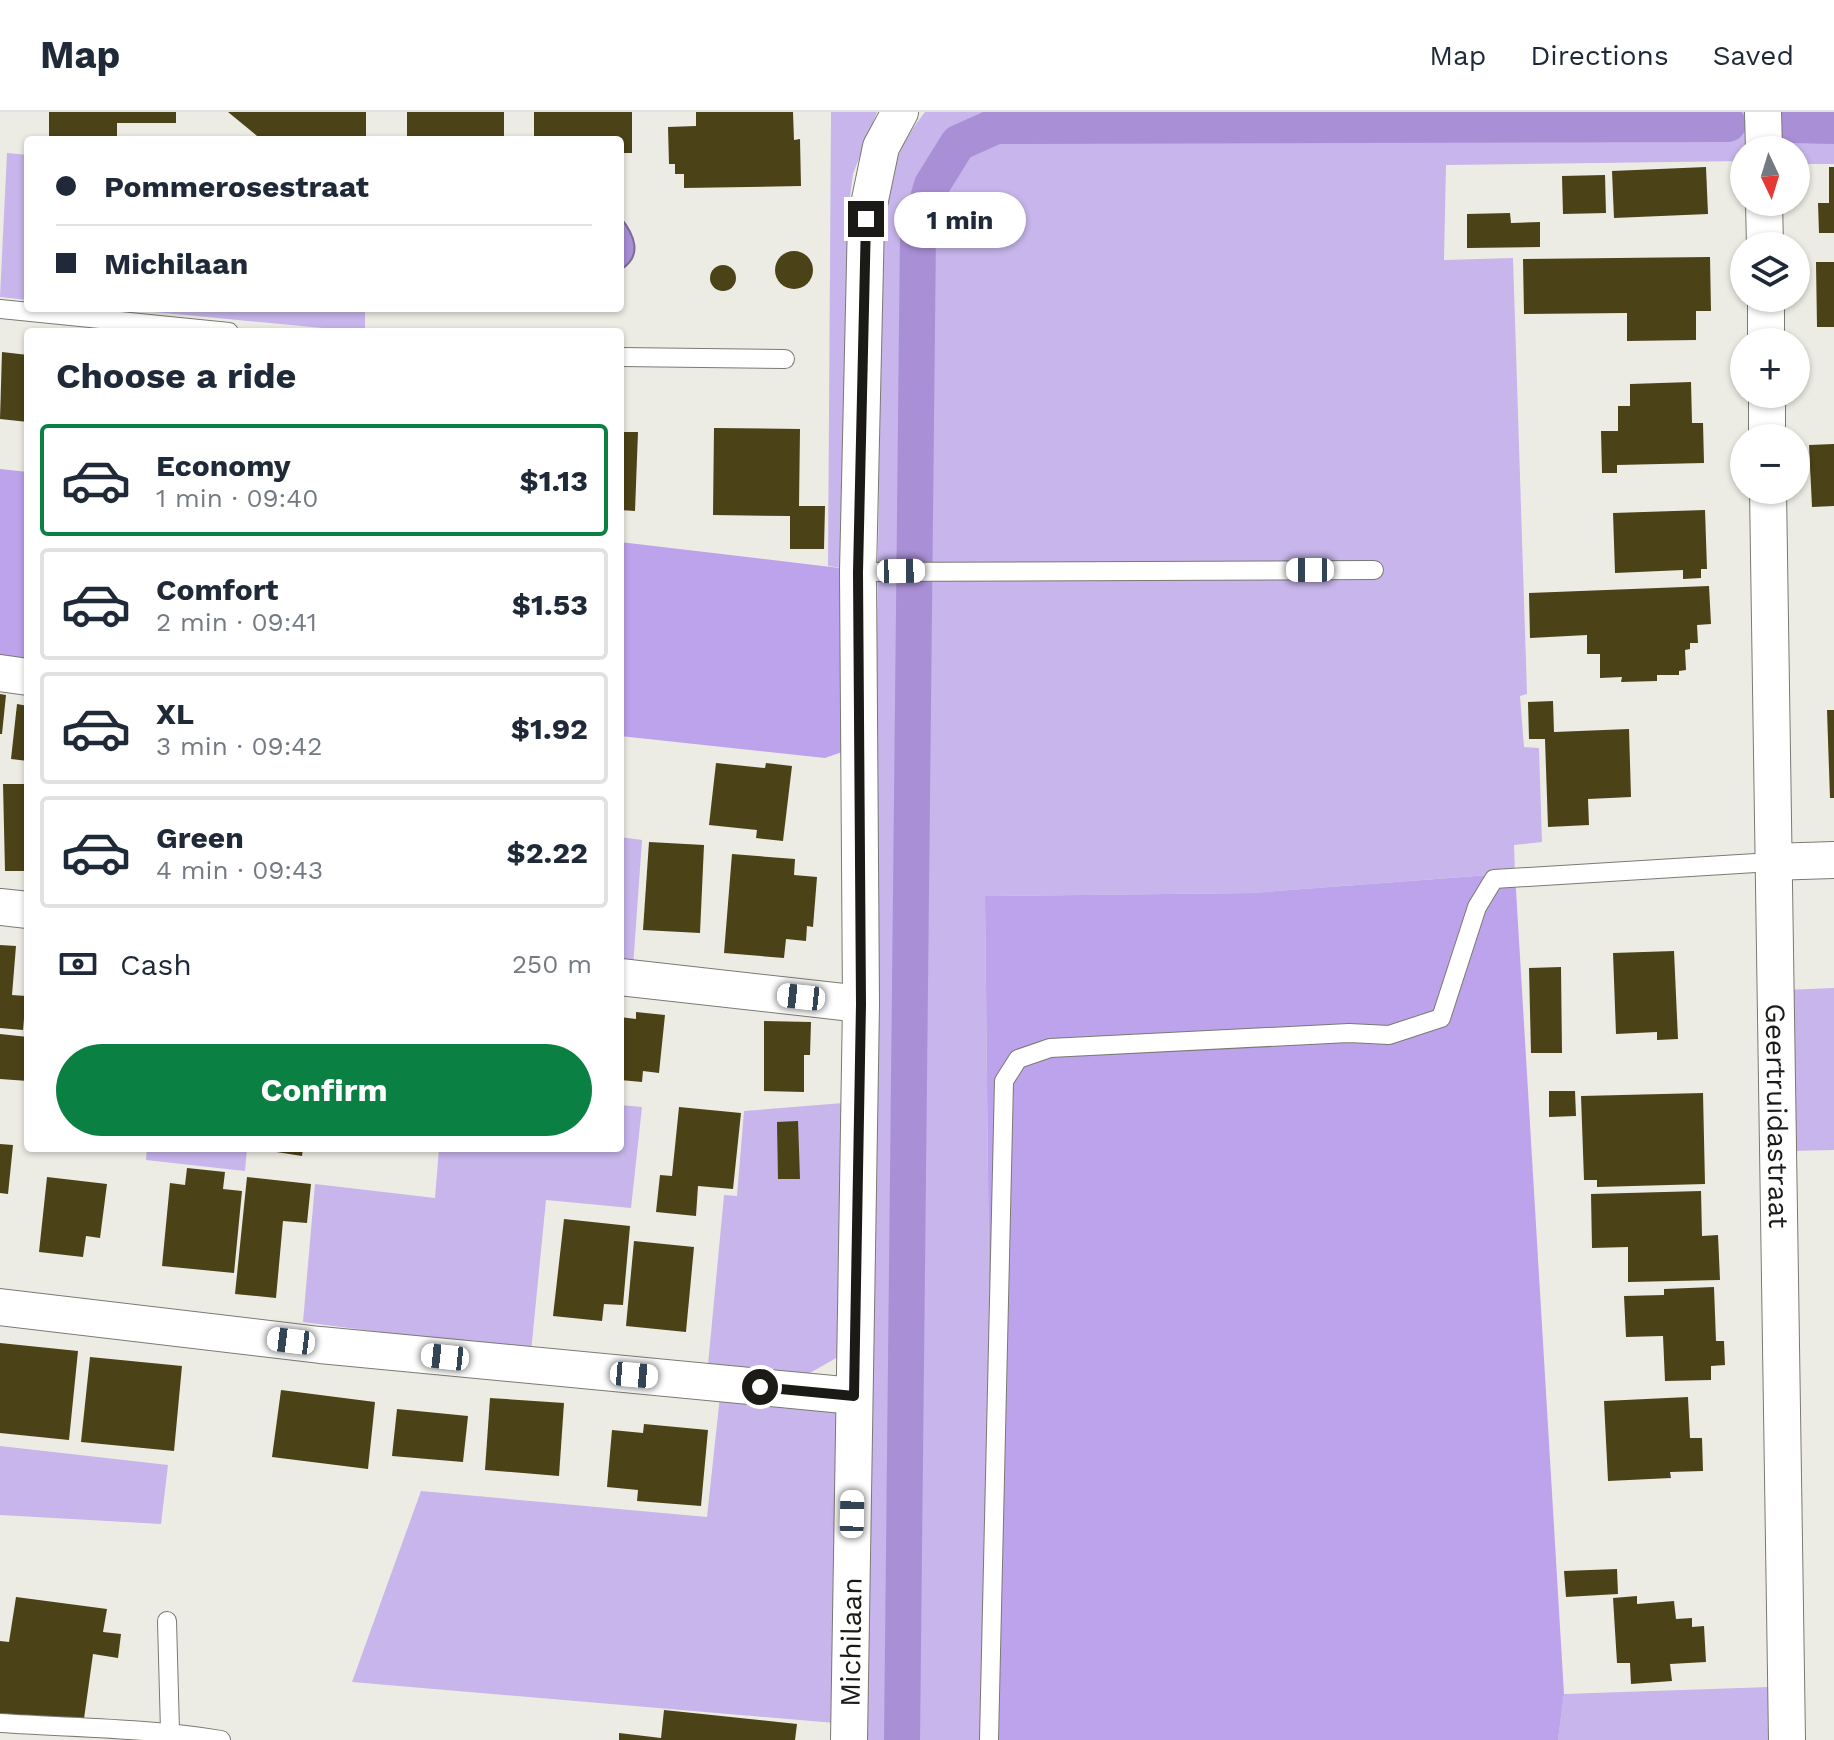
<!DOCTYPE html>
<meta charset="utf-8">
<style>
:root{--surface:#fff;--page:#f6f6f7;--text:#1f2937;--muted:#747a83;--line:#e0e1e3;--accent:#0b8043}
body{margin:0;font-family:"Work Sans",sans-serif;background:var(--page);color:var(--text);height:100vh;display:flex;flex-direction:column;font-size:30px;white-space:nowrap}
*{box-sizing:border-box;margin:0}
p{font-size:26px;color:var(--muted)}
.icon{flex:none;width:44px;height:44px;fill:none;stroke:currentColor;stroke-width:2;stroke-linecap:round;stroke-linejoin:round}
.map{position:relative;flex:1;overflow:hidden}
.drawer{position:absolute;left:24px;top:216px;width:600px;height:824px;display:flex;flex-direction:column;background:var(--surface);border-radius:8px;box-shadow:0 2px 6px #0004}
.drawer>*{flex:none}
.banner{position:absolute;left:24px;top:24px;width:600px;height:176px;border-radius:8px;box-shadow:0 2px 6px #0004;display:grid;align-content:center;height:176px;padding:0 32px;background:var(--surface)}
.needle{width:52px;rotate:176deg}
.fabs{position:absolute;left:1730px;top:24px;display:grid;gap:16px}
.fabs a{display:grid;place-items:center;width:80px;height:80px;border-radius:50%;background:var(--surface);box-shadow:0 2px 6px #0004;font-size:40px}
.end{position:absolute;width:36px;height:36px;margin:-18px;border:10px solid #1b1a17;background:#fff;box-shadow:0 0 0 4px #fff}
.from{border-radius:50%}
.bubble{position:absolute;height:56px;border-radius:28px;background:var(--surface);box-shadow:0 2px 6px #0004;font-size:26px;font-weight:700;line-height:56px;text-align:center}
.car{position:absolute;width:24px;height:48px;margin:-24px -12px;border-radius:10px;box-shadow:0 0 6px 2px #0007;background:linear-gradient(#fff 24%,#345 0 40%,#fff 0 76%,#345 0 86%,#fff 0)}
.banner b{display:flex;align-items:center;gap:28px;height:76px;font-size:30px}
.banner b+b{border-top:2px solid var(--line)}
.banner i{width:20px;height:20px;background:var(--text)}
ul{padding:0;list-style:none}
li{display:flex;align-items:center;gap:24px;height:112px;margin:0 16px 12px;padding:0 16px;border:4px solid var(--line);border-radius:8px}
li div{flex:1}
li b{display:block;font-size:30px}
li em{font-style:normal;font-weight:700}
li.active{border-color:var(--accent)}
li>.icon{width:72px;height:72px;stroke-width:1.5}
h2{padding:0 32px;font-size:36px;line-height:96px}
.pay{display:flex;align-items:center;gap:20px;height:88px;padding:0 32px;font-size:30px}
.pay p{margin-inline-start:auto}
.button{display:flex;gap:16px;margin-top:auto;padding:16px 32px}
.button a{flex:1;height:92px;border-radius:48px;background:var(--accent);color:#fff;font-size:32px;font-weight:700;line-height:92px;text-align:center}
header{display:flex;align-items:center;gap:48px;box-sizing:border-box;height:112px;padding:0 40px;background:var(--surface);border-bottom:2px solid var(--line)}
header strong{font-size:38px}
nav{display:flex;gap:44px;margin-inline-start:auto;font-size:28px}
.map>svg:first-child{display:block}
.green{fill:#c7b5eb}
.forest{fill:#bda3eb}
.water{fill:#a98fd5;stroke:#7e6c9c;stroke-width:2}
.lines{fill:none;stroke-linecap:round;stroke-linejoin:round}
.canal{stroke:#a98fd5;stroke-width:36}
.building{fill:#4c4217}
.service-casing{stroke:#7b7973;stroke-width:20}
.minor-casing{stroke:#7b7973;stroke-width:38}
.service{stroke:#fff;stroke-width:18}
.minor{stroke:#fff;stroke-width:36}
.route{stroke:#1b1a17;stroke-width:10}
.labels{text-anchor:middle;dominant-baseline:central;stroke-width:8;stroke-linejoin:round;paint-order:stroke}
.street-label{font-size:28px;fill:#1b1a17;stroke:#fff}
</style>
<header>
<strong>Map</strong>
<nav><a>Map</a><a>Directions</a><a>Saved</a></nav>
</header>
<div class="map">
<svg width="1834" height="1628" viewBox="0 0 1834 1628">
<rect width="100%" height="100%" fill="#edece4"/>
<g class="green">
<polygon points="831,0 877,0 853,62 849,93 848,457 828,454"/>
<path d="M925 0H1750V38H1744V49L1446 53 1444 148 1513 146 1527 582 1520 584 1524 635 1539 636 1542 730 1514 733 1515 761 1251 781 985 784 994 1628H864L882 105C887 64 899 33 925 0Z"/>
<polygon points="1772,0 1834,0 1834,52 1800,52 1796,50 1796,38 1779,38"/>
<polygon points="7,41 28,43 28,188 0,185"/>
<polygon points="112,196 365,196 365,220"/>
<polygon points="620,725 642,728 633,855 620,854"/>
<polygon points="1834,876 1834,1038 1790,1039 1786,878"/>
<polygon points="843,991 838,1245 808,1262 708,1253 724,1083 737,1084 744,999"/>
<polygon points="620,993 642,995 631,1096 546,1088 531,1240 303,1210 315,1072 435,1086 439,1036 620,1036"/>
<polygon points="147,1036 247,1036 245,1059 146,1048"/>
<polygon points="720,1284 838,1296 835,1611 352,1570 421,1379 707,1405"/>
<polygon points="0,1334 168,1353 161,1412 0,1403"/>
<polygon points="1770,1575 1771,1628 1558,1628 1564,1582"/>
</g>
<g class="forest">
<polygon points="0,357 28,360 28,559 0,555"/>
<polygon points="620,430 848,457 848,638 825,646 620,624"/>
<polygon points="1515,761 1564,1582 1558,1628 994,1628 985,784 1251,781"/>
</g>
<path class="water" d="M620 105C634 122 644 144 620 158Z"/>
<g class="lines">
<g class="canal">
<polyline points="1793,13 1834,14"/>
<polyline points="902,1628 918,120 932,73 958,31 996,14 1728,12"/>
</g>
</g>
<g class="building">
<polygon points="49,0 176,0 176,11 117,11 117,26 49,25"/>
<polygon points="228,0 366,0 366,28 262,28"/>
<rect x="407" y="0" width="97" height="28"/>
<polygon points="534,0 632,0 632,41 620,41 620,28 534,28"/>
<polygon points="696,0 793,0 794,28 800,27 801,74 684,76 684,62 675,62 675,52 669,52 668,15 696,14"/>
<polygon points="204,24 234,25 234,28 203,28"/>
<polygon points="1706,55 1708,102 1614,106 1612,59"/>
<polygon points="1829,55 1834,55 1834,121 1819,121 1818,91 1829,91"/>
<polygon points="1605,63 1606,101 1563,102 1562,64"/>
<polygon points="1510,101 1511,111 1540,110 1540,135 1467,136 1467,102"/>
<circle cx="794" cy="158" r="19"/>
<polygon points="1710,145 1711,199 1696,199 1696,228 1627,229 1627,201 1524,202 1523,147"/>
<polygon points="1816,150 1834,150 1834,215 1817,215"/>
<circle cx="723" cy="166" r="13"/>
<polygon points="2,240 28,243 28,310 0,307"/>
<polygon points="1691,270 1692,311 1703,311 1704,351 1617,353 1617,361 1602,361 1601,319 1618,319 1618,294 1630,294 1630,272"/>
<polygon points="714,316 800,317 799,394 825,394 824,437 790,437 790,404 713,403"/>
<polygon points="620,320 638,320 635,399 620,398"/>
<polygon points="1834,332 1834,394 1812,395 1809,333"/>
<polygon points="1705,398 1707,457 1701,457 1701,466 1683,467 1683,458 1615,461 1613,401"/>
<polygon points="1709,474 1711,512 1697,513 1698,531 1690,531 1690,537 1685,538 1686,558 1679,559 1679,563 1657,563 1657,569 1621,570 1622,565 1600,566 1600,542 1587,542 1587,523 1530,526 1529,481"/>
<polygon points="0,582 6,583 2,622 0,622"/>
<polygon points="1553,589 1554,620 1629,617 1631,685 1588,687 1589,713 1548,715 1545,627 1529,627 1528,590"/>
<polygon points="17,592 28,594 28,649 11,647"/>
<polygon points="1827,598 1834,598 1834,686 1830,686"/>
<polygon points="716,651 765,656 766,651 792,654 783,729 756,726 757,718 709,713"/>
<polygon points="25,660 28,660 28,759 5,759 3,672 25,672"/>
<polygon points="649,730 704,733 700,821 643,818"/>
<polygon points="732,742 795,747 794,763 817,765 813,815 807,814 806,829 786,827 784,846 724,841"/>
<polygon points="0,833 16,834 12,883 26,884 23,918 0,916"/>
<polygon points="1674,839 1678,927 1657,928 1657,920 1616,922 1613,841"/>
<polygon points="1561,855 1562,941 1531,941 1529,856"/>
<polygon points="636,900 665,903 659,961 643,959 642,970 620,968 620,905 636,907"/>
<polygon points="764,909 811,910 810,943 804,943 804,980 764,979"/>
<polygon points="0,922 28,925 28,969 0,967"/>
<polygon points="1549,979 1575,979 1576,1004 1549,1005"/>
<polygon points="1703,981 1705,1072 1597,1075 1597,1068 1584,1068 1581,984"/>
<polygon points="679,995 741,1001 733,1077 698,1074 696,1104 656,1100 660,1063 672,1064"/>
<polygon points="798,1009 800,1067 778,1067 777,1010"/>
<polygon points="0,1032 13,1033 8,1082 0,1081"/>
<polygon points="250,1036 303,1036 302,1044"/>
<polygon points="187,1056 225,1060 223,1077 242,1079 234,1161 162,1154 170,1071 185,1073"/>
<polygon points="47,1065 107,1072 100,1126 86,1124 83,1145 39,1140"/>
<polygon points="247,1065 311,1072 307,1111 283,1109 276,1186 235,1182"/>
<polygon points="1701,1079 1702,1124 1718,1123 1720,1168 1628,1170 1628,1135 1592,1136 1591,1082"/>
<polygon points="564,1107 630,1114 623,1193 604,1192 602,1209 553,1204"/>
<polygon points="634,1129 694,1135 686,1220 626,1214"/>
<polygon points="1714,1175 1716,1229 1724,1229 1725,1253 1711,1254 1711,1268 1665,1269 1663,1224 1626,1225 1624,1184 1664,1183 1664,1177"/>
<polygon points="0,1231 78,1239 69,1328 0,1321"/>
<polygon points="90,1245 182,1254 174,1339 81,1330"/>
<polygon points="281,1278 375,1290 368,1357 272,1345"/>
<polygon points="1688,1285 1690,1326 1702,1326 1703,1359 1670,1360 1671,1366 1608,1369 1604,1289"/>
<polygon points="490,1286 564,1291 559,1364 485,1358"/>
<polygon points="397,1297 468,1304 463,1350 392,1344"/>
<polygon points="644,1312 708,1318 701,1394 637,1389 638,1378 607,1375 612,1318 643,1321"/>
<polygon points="1617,1457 1618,1482 1566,1485 1564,1459"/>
<polygon points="1637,1484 1637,1492 1674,1489 1676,1507 1692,1506 1692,1515 1704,1514 1706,1550 1670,1552 1672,1569 1631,1572 1630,1551 1617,1551 1613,1486"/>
<polygon points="16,1485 107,1497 103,1520 121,1522 118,1546 93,1542 83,1614 0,1603 0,1529 9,1530"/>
<polygon points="664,1598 797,1612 795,1628 619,1628 619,1621 661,1626"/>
</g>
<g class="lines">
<defs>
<g id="service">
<polyline points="0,197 229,220"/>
<polyline points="620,245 785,247"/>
<polyline points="858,460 1374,458"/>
<polyline points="167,1509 170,1619"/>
<path d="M0 1611C74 1616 149 1616 221 1628"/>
<polyline points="989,1628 1004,969 1018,947 1050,936 1349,921 1389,923 1441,906 1477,795 1494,767 1772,750"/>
</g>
<g id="minor">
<polyline points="1763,0 1764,38"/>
<polyline points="1764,90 1765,134"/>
<polyline points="1766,186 1766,230"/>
<polyline points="1767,282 1767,326"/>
<path id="s1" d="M1768 378 1787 1628"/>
<polyline points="0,561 28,565"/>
<polyline points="1772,750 1834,748"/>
<polyline points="0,795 28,798"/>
<polyline points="620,865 861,892"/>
<polyline points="0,1195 320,1233 854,1284"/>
<path id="s2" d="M849 1628 861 892 858 460 866 107 881 35 900 0"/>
</g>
</defs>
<use href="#service" class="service-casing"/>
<use href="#minor" class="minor-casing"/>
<use href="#service" class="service"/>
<use href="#minor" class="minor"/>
</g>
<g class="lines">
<polyline class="route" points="760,1275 854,1284 861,892 858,460 866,107"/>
</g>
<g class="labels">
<g class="street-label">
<text stroke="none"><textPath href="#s1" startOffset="626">Geertruidastraat</textPath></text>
<text stroke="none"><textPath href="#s2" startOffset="98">Michilaan</textPath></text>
</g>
</g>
</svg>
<div class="fabs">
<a><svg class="needle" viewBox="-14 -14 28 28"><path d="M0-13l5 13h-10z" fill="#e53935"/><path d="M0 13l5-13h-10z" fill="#747a83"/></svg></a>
<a><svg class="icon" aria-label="layers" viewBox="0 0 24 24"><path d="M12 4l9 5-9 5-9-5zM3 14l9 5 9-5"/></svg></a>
<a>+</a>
<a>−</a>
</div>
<i class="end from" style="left:760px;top:1275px"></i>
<i class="end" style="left:866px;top:107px"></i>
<div class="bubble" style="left:894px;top:80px;width:132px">1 min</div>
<i class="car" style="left:1310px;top:458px;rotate:270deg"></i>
<i class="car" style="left:901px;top:459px;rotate:89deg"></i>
<i class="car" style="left:801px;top:885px;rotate:276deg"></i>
<i class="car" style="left:291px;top:1229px;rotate:277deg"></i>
<i class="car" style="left:445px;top:1245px;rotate:276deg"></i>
<i class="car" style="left:634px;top:1263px;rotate:95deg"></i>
<i class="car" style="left:852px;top:1402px;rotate:1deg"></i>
<div class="banner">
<b><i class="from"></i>Pommerosestraat</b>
<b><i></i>Michilaan</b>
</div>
<section class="drawer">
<h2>Choose a ride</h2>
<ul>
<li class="active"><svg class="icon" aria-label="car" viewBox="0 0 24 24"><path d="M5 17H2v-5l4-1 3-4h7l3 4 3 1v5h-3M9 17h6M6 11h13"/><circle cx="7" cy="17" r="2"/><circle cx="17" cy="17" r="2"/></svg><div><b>Economy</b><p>1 min · 09:40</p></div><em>$1.13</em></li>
<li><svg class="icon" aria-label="car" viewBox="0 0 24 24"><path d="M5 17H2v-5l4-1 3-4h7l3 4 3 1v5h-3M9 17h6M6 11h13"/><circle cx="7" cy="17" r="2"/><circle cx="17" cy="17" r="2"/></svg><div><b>Comfort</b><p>2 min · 09:41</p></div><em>$1.53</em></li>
<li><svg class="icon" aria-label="car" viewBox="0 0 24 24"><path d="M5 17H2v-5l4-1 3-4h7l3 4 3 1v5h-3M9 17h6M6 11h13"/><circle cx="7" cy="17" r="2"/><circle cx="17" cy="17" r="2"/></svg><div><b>XL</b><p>3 min · 09:42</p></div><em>$1.92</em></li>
<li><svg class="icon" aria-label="car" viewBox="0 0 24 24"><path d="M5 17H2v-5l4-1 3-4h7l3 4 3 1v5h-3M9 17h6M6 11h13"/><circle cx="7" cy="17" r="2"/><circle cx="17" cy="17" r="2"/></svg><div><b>Green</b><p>4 min · 09:43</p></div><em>$2.22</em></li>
</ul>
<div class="pay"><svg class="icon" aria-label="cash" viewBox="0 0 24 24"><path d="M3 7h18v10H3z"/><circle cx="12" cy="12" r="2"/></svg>Cash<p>250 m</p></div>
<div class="button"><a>Confirm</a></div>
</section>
</div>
